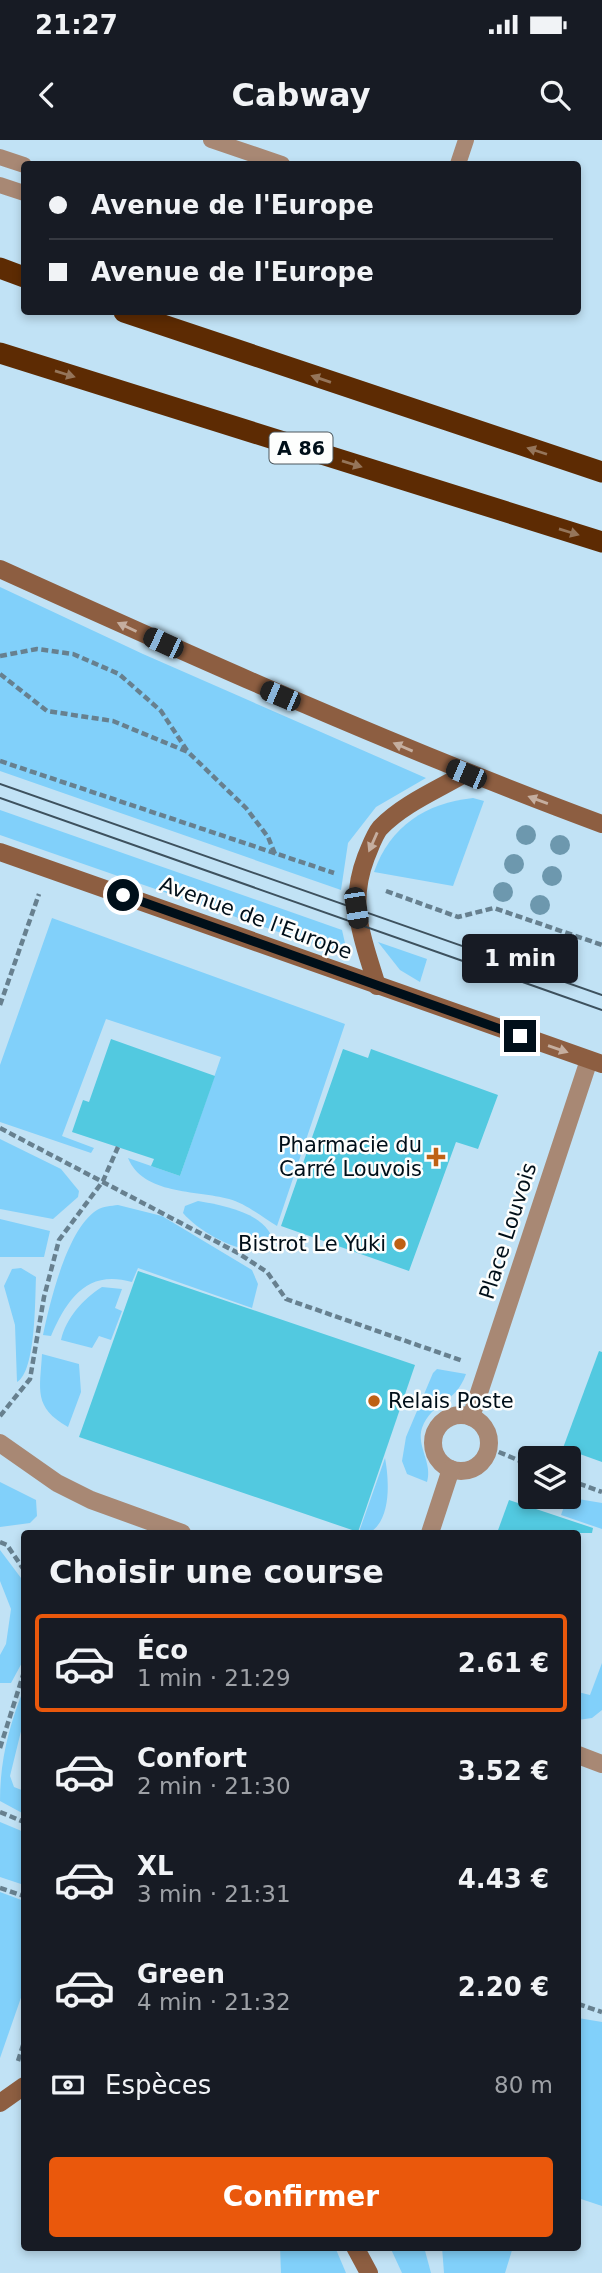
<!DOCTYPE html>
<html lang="fr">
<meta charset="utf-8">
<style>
:root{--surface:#171b24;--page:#20242c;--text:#f1f3f6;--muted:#9ea1a6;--line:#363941;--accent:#ea580c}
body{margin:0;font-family:"DejaVu Sans",sans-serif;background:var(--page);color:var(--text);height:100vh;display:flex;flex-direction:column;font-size:26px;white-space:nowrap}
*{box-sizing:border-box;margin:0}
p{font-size:23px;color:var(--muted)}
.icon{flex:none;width:38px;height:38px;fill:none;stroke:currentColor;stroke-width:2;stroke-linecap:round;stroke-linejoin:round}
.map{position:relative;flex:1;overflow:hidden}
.side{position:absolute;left:21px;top:1390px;width:560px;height:721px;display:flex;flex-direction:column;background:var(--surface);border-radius:7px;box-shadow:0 4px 10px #0003}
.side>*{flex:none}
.guide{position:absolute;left:21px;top:21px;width:560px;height:154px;border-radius:7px;box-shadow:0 4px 10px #0003;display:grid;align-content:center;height:154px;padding:0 28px;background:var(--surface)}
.buttons{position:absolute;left:518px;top:1306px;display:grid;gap:14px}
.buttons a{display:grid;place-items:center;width:63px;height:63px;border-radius:7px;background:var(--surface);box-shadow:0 4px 10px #0003;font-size:35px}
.end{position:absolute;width:32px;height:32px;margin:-16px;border:9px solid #000f19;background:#fff;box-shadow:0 0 0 4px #fff}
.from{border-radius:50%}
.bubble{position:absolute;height:49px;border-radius:7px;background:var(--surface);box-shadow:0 4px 10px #0003;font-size:23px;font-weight:800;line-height:49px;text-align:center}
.car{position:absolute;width:21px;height:42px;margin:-21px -10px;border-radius:9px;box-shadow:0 0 5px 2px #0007;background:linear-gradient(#222 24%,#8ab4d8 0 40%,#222 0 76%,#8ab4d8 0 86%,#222 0)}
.guide b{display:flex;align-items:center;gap:24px;height:66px;font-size:26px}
.guide b+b{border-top:2px solid var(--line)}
.guide i{width:18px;height:18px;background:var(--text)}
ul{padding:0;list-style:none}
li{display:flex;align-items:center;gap:21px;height:98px;margin:0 14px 10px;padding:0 14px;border:4px solid transparent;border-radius:7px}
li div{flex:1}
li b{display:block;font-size:26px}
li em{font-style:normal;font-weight:800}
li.active{border-color:var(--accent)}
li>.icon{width:63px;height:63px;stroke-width:1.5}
h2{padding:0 28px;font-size:32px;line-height:84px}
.pay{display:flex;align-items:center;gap:18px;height:77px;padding:0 28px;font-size:26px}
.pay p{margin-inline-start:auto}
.action{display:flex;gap:14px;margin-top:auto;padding:14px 28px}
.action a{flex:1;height:80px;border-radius:7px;background:var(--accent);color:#fff;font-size:28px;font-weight:800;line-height:80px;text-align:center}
.status{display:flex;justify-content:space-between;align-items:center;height:49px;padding:0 35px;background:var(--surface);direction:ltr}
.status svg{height:19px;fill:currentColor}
header{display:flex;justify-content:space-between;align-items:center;height:91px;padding:0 28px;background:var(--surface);font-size:32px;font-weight:800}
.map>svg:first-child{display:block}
.green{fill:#81d0fa}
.building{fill:#52c9e0}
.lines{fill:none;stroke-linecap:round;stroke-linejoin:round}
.path{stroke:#67808f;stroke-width:4.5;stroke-dasharray:7 3.5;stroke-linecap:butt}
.lane{stroke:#a88874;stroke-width:16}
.street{stroke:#a88874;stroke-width:18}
.secondary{stroke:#8d5e41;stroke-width:18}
.highway{stroke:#5d2b03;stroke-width:21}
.tram{stroke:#3d515e;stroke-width:2}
.tree{fill:#6d98ae}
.oneway{fill:#95755a}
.oneway2{fill:#c5ae9f}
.route{stroke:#000f19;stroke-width:9}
.poi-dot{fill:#be6114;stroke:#fdfefd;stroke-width:2.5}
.labels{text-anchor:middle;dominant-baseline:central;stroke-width:5;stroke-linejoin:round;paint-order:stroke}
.shield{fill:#fdfefd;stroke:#4c575d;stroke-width:2}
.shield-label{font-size:19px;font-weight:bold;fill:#000f19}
.street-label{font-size:21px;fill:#000f19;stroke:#fdfefd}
.poi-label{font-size:21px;fill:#000f19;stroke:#fdfefd;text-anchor:end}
</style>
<div class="status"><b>21:27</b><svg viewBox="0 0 49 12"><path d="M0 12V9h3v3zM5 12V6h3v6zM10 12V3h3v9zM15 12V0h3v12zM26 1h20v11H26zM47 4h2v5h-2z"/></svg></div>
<header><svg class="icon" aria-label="back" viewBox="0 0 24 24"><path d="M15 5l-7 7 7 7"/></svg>Cabway<svg class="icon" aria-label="search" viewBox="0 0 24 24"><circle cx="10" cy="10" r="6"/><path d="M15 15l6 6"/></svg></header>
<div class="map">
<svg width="602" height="2133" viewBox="0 0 602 2133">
<rect width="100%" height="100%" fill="#c1e2f5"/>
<g class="green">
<polygon points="0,447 143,514 426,638 376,667 348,703 341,750 0,631"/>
<path d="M473 658 484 661 453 746 374 732C390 686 426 663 473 658Z"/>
<polygon points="0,670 342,790 347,812 342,814 0,695"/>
<path d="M52 778 345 884 277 1086C262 1077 245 1063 229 1059 196 1050 143 1055 128 1018L180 1036 221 917 106 879 62 996 94 1008 91 1013 0 982V925Z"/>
<polygon points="378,802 427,819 420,842 400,830"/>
<polygon points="0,999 61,1029 79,1051 78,1057 53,1079 0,1069"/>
<path d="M198 1061C227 1066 272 1074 275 1109 247 1119 201 1094 183 1073L185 1066Z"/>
<path d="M118 1065 162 1076 252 1130 258 1144 252 1168 138 1128 132 1142C87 1129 67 1159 51 1196L43 1195C50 1162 67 1089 97 1070 103 1066 111 1066 118 1065Z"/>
<polygon points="0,1079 50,1091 44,1117 0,1117"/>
<path d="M21 1128 36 1137C35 1158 36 1232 17 1242L15 1185 4 1146 12 1129Z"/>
<path d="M102 1147 122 1149 115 1168 122 1171 111 1200 99 1196 92 1208 61 1200C66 1178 83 1159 102 1147Z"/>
<path d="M42 1214 79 1224 81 1252 68 1287C33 1267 40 1250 42 1214Z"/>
<path d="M437 1229 466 1234C455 1265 432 1261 422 1288 416 1306 433 1323 427 1342L407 1334 402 1321 406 1297 433 1233Z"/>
<path d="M385 1318C389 1339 392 1380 369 1393H353V1390L359 1392Z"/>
<polygon points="0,1342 36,1360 37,1376 30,1383 0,1387"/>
<polygon points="572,1358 602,1363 602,1389 561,1375 566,1361"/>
<polygon points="0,1410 24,1442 24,1519 11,1543 0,1543 0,1515 6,1504 11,1469 0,1441"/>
<polygon points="602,1523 602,1570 592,1578 578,1580 578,1552 590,1555"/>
<path d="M24 1548V1579L10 1636 14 1647 24 1651V1674L0 1661C0 1620 9 1586 24 1548Z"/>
<polygon points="0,1682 24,1692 24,1745 0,1737"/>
<polygon points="0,1752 24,1761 24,1849 0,1918"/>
<polygon points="578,1878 602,1882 602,2066 578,2058"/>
<polygon points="280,2107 335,2107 346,2133 281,2133"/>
<polygon points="390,2107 424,2107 431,2133 402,2133"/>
<polygon points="442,2107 513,2107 505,2133 444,2133"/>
</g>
<g class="building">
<polygon points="111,899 215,936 180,1036 151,1026 154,1019 72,992 83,960 89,962"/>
<polygon points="343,909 368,918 371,909 498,955 478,1009 456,1002 409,1131 281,1086"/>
<polygon points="138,1131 415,1225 358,1392 79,1297"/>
<polygon points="599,1211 602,1212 602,1322 563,1308"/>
<polygon points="509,1360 593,1388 592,1393 497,1393"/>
</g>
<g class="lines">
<g class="path">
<polyline points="0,516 37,509 73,514 119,534 161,571 188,612"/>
<polyline points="0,534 47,571 113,581 188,612 246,668 268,697 275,714"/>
<polyline points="0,621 334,733"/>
<polyline points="386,751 458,777 494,768 602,805"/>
<polyline points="0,865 39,754"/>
<polyline points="0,988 238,1113 267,1132 286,1159 463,1221"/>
<polyline points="0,1276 30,1239 44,1157 59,1100 103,1041 118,1007"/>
<polyline points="489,1308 530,1325"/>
<polyline points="569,1340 602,1352"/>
<polyline points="0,1402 7,1405 24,1430"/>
<polyline points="0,1608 24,1532"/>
<polyline points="0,1672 24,1682"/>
<polyline points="0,1748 24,1756"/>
<polyline points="578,1864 602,1872"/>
<polyline points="18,1921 24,1902"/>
</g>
<g class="lane">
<polyline points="211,0 282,24"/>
<polyline points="0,17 24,25"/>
<polyline points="458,24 466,0"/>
<polyline points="0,45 24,53"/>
</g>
<g class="street">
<circle cx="461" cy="1303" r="28"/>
<polyline points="471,1277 589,920"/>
<polyline points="0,1303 57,1343 91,1360 182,1393"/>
<polyline points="430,1393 451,1329"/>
<polyline points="578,1615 602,1624"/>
</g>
<g class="secondary">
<path d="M0 429C199 519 397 608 602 684"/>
<polyline points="0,712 602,924"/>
<path d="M377 846C363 798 347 767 366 717 370 708 374 695 380 688 403 664 437 650 466 633"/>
<polyline points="0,1963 24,1946"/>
<polyline points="355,2107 369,2133"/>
</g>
<g class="highway">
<polyline points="0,128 24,137"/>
<polyline points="124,172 602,332"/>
<polyline points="0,213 602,402"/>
</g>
<g class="tram">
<polyline points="0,644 602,855"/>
<polyline points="0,658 602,870"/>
</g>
</g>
<g class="tree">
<circle cx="526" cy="695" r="10"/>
<circle cx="560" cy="705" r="10"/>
<circle cx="514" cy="724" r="10"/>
<circle cx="552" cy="736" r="10"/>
<circle cx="503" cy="752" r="10"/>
<circle cx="540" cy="765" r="10"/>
</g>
<defs><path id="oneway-solid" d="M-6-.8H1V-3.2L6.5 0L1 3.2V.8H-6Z" transform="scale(1.75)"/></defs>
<g class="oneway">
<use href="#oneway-solid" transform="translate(65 234) rotate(17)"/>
<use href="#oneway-solid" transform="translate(321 239) rotate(-161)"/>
<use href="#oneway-solid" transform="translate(537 311) rotate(-162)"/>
<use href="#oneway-solid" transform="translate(352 324) rotate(17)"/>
<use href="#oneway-solid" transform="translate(569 392) rotate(17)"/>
</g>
<g class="oneway2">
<use href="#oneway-solid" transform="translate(127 487) rotate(-155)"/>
<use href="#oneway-solid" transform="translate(403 607) rotate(-157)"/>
<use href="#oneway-solid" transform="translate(538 660) rotate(-160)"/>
<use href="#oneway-solid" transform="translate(373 702) rotate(114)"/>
<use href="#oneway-solid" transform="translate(558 909) rotate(19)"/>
</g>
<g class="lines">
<polyline class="route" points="123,755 520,896"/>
</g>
<g class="poi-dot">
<path d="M432.5 1006.5h7v7h7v7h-7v7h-7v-7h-7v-7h7z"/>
<circle cx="400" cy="1104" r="7"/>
<circle cx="374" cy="1261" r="7"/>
</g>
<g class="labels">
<rect class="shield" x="269.5" y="292.5" width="63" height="31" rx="5"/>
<g class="shield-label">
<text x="301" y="308">A 86</text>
</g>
<g class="street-label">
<text transform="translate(256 778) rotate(20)">Avenue de l'Europe</text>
<text transform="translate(508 1091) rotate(-72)">Place Louvois</text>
</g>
<g class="poi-label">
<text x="422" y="1005">Pharmacie du<tspan x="422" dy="24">Carré Louvois</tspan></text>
<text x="386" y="1104">Bistrot Le Yuki</text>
<text x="388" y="1261" text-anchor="start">Relais Poste</text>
</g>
</g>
</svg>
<div class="buttons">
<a><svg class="icon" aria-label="layers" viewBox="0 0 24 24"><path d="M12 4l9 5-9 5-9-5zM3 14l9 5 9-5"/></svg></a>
</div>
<i class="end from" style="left:123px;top:755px"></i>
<i class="end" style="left:520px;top:896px"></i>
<div class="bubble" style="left:462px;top:794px;width:116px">1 min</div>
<i class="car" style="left:163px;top:503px;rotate:295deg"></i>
<i class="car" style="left:280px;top:556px;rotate:293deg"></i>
<i class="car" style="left:466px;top:634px;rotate:293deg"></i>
<i class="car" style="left:356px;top:768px;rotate:171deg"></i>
<div class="guide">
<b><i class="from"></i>Avenue de l'Europe</b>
<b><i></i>Avenue de l'Europe</b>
</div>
<section class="side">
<h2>Choisir une course</h2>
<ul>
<li class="active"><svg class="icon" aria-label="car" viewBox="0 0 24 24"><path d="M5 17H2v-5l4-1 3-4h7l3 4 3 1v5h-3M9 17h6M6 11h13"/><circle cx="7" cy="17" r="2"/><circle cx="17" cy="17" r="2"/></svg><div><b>Éco</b><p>1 min · 21:29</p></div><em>2.61 €</em></li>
<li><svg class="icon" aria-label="car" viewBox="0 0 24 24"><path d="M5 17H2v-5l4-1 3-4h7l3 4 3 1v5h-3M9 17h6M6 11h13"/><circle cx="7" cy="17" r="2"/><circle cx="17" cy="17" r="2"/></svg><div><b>Confort</b><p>2 min · 21:30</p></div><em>3.52 €</em></li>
<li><svg class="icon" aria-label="car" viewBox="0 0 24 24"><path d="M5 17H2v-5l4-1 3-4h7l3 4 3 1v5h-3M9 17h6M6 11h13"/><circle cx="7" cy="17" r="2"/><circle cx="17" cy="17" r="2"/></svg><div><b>XL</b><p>3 min · 21:31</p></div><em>4.43 €</em></li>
<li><svg class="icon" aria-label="car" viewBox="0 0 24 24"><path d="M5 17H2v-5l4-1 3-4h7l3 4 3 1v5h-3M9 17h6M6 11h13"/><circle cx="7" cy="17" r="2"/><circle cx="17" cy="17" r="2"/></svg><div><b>Green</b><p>4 min · 21:32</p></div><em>2.20 €</em></li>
</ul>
<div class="pay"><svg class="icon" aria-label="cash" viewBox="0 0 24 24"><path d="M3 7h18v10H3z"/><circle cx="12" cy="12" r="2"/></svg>Espèces<p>80 m</p></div>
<div class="action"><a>Confirmer</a></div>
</section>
</div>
